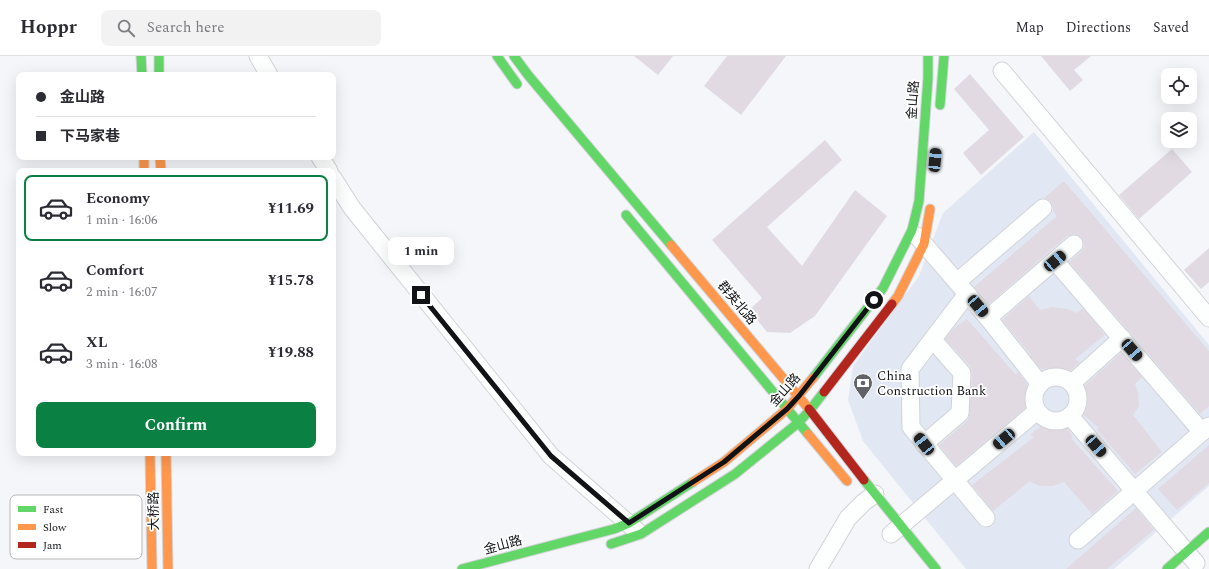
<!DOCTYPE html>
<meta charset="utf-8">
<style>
:root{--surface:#fff;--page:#f2f2f3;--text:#2b2b33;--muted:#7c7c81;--line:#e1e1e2;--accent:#0b8043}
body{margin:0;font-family:Spectral,"Noto Sans SC",serif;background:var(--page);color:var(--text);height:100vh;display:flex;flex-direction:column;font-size:15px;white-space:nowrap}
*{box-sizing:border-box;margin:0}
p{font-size:13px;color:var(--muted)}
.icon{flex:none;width:22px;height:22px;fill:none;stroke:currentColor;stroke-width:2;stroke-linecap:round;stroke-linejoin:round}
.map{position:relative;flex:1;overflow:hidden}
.sheet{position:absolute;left:16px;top:112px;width:320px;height:288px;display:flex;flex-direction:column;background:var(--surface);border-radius:8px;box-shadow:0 4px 16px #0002}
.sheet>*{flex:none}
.top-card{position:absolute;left:16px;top:16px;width:320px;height:88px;border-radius:8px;box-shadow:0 4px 16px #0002;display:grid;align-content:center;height:88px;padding:0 20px;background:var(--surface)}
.controls{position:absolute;left:1161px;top:12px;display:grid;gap:8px}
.controls a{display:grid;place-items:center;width:36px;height:36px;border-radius:8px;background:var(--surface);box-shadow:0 4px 16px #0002;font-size:20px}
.end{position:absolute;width:18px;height:18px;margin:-9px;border:5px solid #111316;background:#fff;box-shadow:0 0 0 2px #fff}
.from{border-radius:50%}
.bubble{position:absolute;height:28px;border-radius:8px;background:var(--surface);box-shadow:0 4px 16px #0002;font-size:13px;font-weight:700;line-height:28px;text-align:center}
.car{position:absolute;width:12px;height:24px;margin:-12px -6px;border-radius:5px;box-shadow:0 0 3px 1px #0007;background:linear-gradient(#222 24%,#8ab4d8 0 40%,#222 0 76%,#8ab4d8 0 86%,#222 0)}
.top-card b{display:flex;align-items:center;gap:14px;height:38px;font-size:15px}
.top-card b+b{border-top:1px solid var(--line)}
.top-card i{width:10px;height:10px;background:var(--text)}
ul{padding:7px 0 0;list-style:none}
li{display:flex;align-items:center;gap:12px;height:66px;margin:0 8px 6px;padding:0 12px;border:2px solid transparent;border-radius:8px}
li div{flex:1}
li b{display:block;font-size:15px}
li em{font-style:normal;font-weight:700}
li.on{border-color:var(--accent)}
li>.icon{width:36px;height:36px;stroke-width:1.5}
.primary-button{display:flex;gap:8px;margin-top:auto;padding:8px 20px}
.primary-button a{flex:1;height:46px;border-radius:8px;background:var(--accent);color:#fff;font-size:16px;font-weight:700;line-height:46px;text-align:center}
header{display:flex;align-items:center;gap:24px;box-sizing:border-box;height:56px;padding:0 20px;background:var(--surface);border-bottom:1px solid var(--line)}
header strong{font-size:19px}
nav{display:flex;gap:22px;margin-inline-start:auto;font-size:14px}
.search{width:280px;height:36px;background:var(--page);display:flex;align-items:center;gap:10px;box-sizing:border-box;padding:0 14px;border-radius:8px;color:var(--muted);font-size:15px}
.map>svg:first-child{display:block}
.built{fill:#e2e8f3}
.building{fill:#e1dae2}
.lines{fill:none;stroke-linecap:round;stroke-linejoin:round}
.street-casing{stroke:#d1d3d7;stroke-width:19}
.fast-casing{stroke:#d1d3d7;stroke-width:11}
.slow-casing{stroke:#d1d3d7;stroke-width:11}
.jam-casing{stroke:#d1d3d7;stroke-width:11}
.street{stroke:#fdfefe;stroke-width:17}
.fast{stroke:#63d668;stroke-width:9}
.slow{stroke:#ff974d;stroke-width:9}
.jam{stroke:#b3261e;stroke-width:9}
.route{stroke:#111316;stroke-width:5}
.labels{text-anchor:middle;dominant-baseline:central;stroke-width:3.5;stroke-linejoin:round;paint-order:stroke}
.street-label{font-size:13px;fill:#111316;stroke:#fff}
.poi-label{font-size:13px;fill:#111316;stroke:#fff;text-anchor:start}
.key{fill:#fff;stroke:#b8b8b9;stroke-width:1}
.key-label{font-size:11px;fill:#111316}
</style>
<header>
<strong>Hoppr</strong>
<div class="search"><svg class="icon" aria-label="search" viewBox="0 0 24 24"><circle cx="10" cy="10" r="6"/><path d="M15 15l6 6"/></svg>Search here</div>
<nav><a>Map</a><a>Directions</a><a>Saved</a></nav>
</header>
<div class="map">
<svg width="1209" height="513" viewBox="0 0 1209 513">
<rect width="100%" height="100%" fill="#f4f6fa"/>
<polygon class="built" points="1034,76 1209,289 1209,430 1114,513 966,513 863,385 848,344 853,310 919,220 943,157"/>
<g class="building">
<polygon points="634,0 673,0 658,19"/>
<polygon points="727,0 786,0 741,59 704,30"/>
<polygon points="1041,0 1091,0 1074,14 1083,24 1070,35"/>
<polygon points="970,18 1024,81 981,119 963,97 989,74 954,33"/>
<polygon points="825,84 842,104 767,171 802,210 855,134 887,160 815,260 790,277 767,276 749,254 762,242 712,184"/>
<polygon points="1172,93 1192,116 1139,163 1119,139"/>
<polygon points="1064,125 1209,295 1209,350 1200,358 1069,206 1081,196 1084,191 1084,186 1081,181 1078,179 1073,178 1067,180 989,248 974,231 1057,160 1053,155 1053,150 1051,146 1047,143 1044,142"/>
<polygon points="1209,192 1209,226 1201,233 1184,214"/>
<polygon points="1029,240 1040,254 1052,251 1067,253 1077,257 1083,252 1105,279 1075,303 1080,306 1069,316 1050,312 1041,313 1029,299 1030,298 1002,264"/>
<polygon points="967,263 1016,319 1018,316 1027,328 1026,342 1029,349 956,410 939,389 967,365 969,361 972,318 970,310 945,283 952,274"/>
<polygon points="1121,297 1142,321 1135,328 1138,337 1139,350 1133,359 1162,396 1135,418 1097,374 1098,371 1081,357 1085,348 1085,337 1083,331"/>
<polygon points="1041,370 1047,373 1058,374 1066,371 1073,381 1071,382 1118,435 1092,458 1064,426 1053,430 1039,430 1030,425 993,455 972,429 1034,381 1030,379"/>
<polygon points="1209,389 1209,427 1177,454 1158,433"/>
<polygon points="1136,452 1154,474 1107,513 1066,513"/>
</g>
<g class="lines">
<defs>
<g id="street">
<polyline points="258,0 269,19"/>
<polyline points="1002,15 1209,262"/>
<polyline points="320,101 329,115"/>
<polyline points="333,122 352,152 551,400 637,475"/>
<polyline points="917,180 988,262 1040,328"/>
<polyline points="1055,205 1202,376"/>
<polyline points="957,226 1043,152"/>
<polyline points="967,238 910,313 911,371 986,462"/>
<polyline points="988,262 1074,188"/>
<circle cx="1056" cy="343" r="22"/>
<polyline points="1072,327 1122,282"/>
<polyline points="1070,360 1196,507"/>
<polyline points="924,388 960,357 962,317 933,284"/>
<polyline points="891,478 1037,355"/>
<polyline points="1078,484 1209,370"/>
<polyline points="818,513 848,462 864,446 875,438"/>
</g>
<g id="fast">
<polyline points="141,0 142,19"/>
<polyline points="159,0 159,19"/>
<polyline points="497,0 517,28"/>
<polyline points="514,0 528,19 671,189"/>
<polyline points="940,49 944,0"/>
<polyline points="626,159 808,378"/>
<polyline points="813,322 883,232 912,174 919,145 928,22 928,0"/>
<polyline points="864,424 936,513"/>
<polyline points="611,488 641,478 735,418 798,367 810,354 824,336"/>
<polyline points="462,513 614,473 629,467 693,426"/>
<polyline points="1167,513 1209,476"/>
</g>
<g id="slow">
<polyline points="144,101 144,115"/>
<polyline points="160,101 161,115"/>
<polyline points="671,189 809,353"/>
<polyline points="892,248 898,240 924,188 930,153"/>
<polyline points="808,378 847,425"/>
<polyline points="150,397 152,513"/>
<polyline points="166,397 168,513"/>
<polyline points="693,426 724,406 787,353 813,322"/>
</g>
<g id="jam">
<polyline points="824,336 892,248"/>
<polyline points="809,353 864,424"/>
</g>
</defs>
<use href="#street" class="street-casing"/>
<use href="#fast" class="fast-casing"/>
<use href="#slow" class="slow-casing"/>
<use href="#jam" class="jam-casing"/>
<use href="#street" class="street"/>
<use href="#fast" class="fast"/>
<use href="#slow" class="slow"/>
<use href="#jam" class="jam"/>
</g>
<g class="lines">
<polyline class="route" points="421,239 551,400 629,467 724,406 787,353 799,340 874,244"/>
</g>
<defs>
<symbol id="bank-pin" viewBox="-11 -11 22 30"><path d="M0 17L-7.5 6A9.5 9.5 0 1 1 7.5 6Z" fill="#606266" stroke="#fff"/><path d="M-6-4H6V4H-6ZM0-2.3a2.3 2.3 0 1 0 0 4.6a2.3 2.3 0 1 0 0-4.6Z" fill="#fff"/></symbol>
</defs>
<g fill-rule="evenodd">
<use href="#bank-pin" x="852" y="316" width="22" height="30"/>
</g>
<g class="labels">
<g class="street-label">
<text transform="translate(913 44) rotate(-86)">金山路</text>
<text transform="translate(737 247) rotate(50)">群英北路</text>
<text transform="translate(785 334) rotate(-48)">金山路</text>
<text transform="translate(154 455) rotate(-91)">大桥路</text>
<text transform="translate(503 489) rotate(-15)">金山路</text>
</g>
<g class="poi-label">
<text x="877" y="320">China<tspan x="877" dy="15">Construction Bank</tspan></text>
</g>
</g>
<rect x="10" y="439" width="132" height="64" rx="6" class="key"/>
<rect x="18" y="450" width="18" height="6" fill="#63d668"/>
<rect x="18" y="468" width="18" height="6" fill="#ff974d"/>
<rect x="18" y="486" width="18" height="6" fill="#b3261e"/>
<g class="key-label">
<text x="43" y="457">Fast</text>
<text x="43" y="475">Slow</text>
<text x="43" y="493">Jam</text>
</g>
</svg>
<div class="controls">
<a><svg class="icon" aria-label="locate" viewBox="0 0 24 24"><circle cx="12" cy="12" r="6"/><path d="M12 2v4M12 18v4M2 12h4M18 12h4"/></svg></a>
<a><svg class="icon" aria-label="layers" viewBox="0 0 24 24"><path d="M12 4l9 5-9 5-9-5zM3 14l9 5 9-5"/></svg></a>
</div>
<i class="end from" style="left:874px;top:244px"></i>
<i class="end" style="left:421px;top:239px"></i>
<div class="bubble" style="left:388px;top:181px;width:66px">1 min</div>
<i class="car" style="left:935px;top:104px;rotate:5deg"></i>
<i class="car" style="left:1055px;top:205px;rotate:50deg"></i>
<i class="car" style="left:978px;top:250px;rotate:140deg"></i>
<i class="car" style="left:1132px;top:294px;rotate:139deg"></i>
<i class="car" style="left:1004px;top:383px;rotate:230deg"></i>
<i class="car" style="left:924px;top:388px;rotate:322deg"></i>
<i class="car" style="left:1096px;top:390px;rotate:139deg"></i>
<div class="top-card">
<b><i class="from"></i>金山路</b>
<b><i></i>下马家巷</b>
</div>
<section class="sheet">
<ul>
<li class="on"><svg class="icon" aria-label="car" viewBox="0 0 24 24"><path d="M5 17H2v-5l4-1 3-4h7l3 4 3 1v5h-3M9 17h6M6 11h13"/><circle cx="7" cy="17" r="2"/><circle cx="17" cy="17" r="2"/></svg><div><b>Economy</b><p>1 min · 16:06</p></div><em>¥11.69</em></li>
<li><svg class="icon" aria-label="car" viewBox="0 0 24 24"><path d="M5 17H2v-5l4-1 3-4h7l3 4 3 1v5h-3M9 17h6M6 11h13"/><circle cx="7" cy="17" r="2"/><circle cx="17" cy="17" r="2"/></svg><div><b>Comfort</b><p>2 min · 16:07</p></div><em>¥15.78</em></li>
<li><svg class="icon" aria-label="car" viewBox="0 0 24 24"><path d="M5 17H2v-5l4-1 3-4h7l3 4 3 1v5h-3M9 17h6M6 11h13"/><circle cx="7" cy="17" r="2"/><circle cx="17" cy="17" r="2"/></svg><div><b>XL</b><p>3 min · 16:08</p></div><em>¥19.88</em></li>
</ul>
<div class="primary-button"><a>Confirm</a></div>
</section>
</div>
